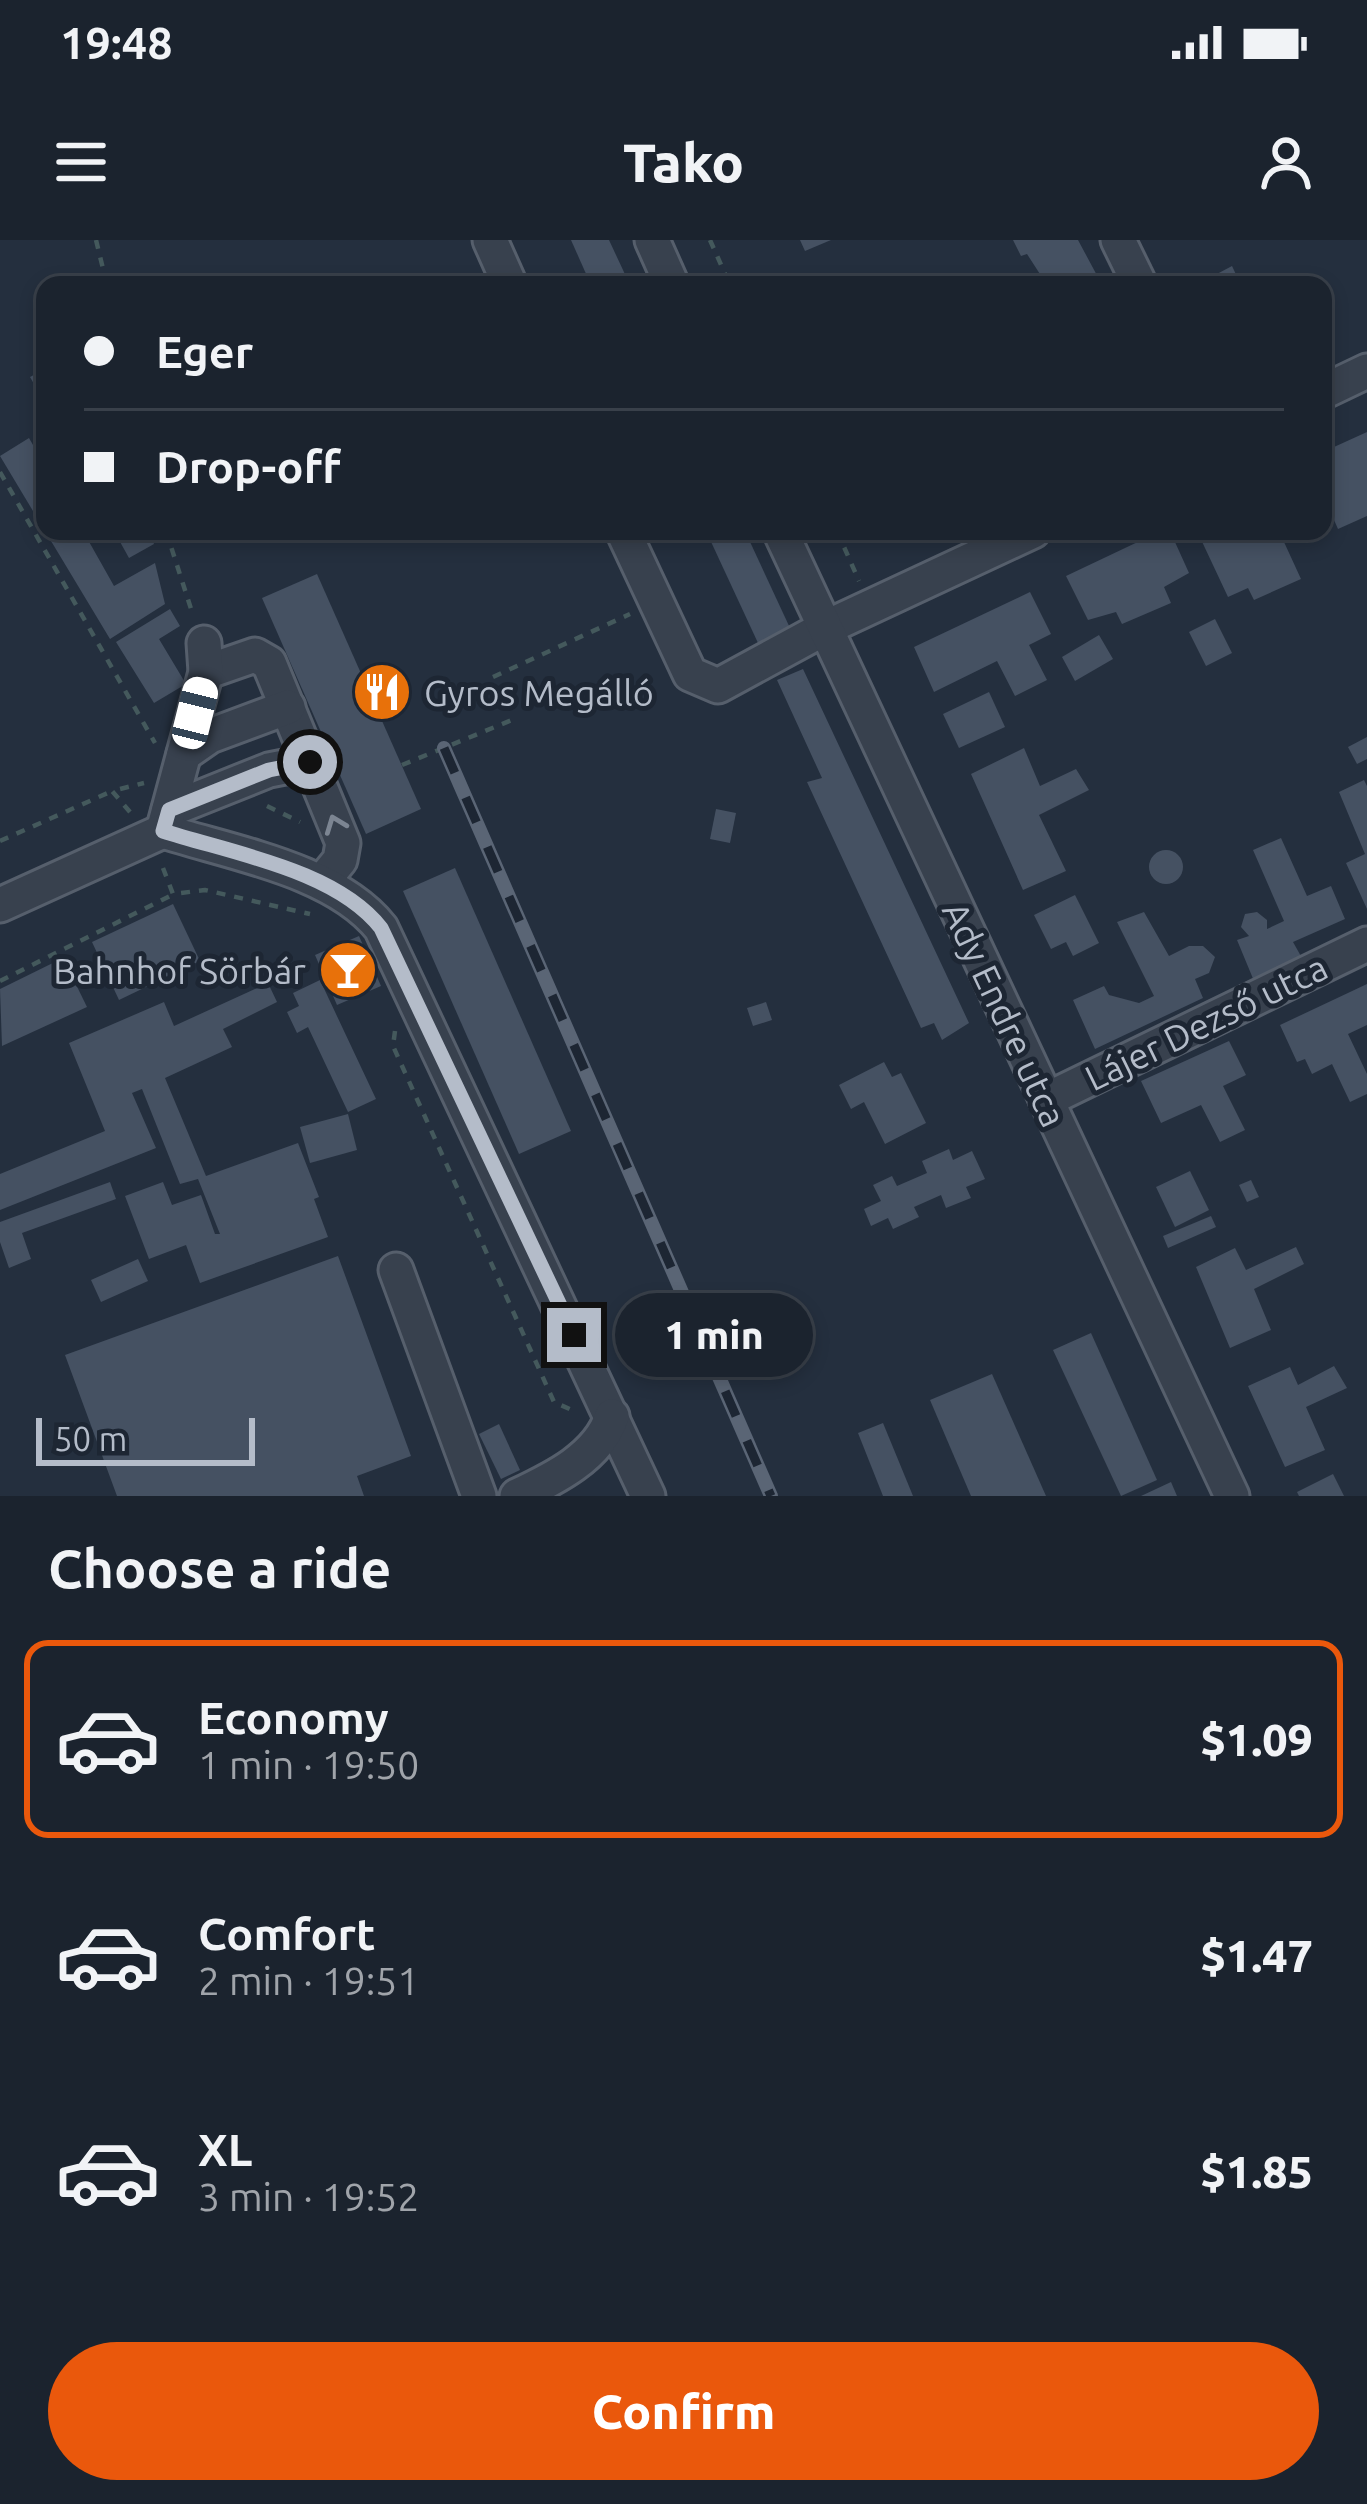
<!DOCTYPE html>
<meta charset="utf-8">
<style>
:root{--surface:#1b232e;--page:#282f3a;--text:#f1f3f6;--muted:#a0a4aa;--line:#39404a;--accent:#ea580c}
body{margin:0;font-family:Ubuntu,sans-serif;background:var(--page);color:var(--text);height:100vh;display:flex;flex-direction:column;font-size:45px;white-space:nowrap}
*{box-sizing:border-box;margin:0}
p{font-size:39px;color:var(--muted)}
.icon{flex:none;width:66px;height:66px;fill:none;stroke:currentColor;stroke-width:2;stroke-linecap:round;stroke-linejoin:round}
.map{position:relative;height:1256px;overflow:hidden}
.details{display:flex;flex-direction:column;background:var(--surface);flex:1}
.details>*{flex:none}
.banner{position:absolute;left:36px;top:36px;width:1296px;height:264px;border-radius:24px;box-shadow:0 6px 18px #0003,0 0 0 3px var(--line);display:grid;align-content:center;height:264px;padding:0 48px;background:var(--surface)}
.scale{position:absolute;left:36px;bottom:30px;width:219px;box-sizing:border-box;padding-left:12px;border:6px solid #b4bcc9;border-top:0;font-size:33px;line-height:42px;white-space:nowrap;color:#b4bcc9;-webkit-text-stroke:9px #1d2633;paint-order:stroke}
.end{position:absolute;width:54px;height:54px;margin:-27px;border:15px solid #b4bcc9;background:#111;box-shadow:0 0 0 6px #111}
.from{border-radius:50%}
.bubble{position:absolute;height:84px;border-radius:42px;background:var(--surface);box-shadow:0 6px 18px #0003,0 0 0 3px var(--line);font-size:39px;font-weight:800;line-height:84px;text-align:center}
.car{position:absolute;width:36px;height:72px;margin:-36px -18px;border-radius:15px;box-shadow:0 0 9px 3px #0007;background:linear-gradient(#fff 24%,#345 0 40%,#fff 0 76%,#345 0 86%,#fff 0)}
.banner b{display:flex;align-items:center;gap:42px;height:114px;font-size:45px}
.banner b+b{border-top:3px solid var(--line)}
.banner i{width:30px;height:30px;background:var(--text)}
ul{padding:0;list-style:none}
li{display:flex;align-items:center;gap:36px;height:198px;margin:0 24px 18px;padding:0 24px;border:6px solid transparent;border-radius:24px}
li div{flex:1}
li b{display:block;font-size:45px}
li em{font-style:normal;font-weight:800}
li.active{border-color:var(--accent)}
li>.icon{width:108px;height:108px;stroke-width:1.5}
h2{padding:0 48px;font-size:54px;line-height:144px}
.primary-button{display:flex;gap:24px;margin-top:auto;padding:24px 48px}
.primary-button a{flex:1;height:138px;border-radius:72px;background:var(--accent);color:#fff;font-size:48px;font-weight:800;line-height:138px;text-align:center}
.status{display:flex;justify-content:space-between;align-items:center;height:84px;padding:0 60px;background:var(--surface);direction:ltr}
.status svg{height:33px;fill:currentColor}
header{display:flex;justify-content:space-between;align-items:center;height:156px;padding:0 48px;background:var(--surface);font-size:54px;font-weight:800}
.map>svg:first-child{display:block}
.building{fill:#455162}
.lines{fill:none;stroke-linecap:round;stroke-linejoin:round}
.minor-casing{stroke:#565f6c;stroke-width:39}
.path{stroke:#44595c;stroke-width:4.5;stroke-dasharray:9 9;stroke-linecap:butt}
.minor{stroke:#38414e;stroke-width:33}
.rail-casing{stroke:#5a6575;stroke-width:14}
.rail{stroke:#1d2633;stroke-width:9;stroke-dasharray:27;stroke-linecap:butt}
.oneway{stroke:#7c8592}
.route{stroke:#b4bcc9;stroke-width:15}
.labels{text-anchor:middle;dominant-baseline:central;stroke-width:10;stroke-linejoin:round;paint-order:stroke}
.poi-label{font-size:36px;fill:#b4bcc9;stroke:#1d2633;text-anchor:start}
.street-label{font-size:36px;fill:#b4bcc9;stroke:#1d2633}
</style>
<div class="status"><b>19:48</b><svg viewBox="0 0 49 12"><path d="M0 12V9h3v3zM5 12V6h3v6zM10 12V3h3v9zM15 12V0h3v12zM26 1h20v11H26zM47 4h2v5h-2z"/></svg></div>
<header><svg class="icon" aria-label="menu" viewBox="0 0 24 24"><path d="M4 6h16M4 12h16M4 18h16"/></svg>Tako<svg class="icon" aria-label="person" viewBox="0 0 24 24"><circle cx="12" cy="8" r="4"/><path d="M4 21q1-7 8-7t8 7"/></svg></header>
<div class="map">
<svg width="1367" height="1256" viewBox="0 0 1367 1256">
<rect width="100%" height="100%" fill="#242f3e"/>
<g class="building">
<polygon points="571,0 609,0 630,45 591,45"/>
<polygon points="800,0 831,0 805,11"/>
<polygon points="1013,0 1078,0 1100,41 1092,45 1047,45 1027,14 1021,16"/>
<polygon points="1232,26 1241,45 1219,45 1215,35"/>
<polygon points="45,129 45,163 30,137"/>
<polygon points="1367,192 1367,276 1338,289 1323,255 1323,212"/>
<polygon points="29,198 45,226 45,291 0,216"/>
<polygon points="45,291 83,291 114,346 155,323 165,364 110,399"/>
<polygon points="114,291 149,291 154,304 129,318"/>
<polygon points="706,291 745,291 790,388 758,403"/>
<polygon points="1145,291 1170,291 1189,333 1164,347 1171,363 1122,384 1116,372 1088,380 1066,336 1144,299"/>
<polygon points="1197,291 1302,291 1284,302 1301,339 1254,360 1248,348 1228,357"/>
<polygon points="317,334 421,569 366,594 262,358"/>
<polygon points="1030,352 1051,394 1029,405 1047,440 1015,456 997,421 934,452 914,407"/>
<polygon points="170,369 180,386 159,399 186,444 154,463 116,402"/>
<polygon points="1215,379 1232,413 1206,426 1189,392"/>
<polygon points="1099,395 1113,419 1075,441 1062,417"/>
<polygon points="803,429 969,783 942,800 934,783 921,788 807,542 822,538 777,440"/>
<polygon points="989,452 1005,487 959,508 943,474"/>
<polygon points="1367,497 1367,519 1357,524 1348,507"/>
<polygon points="1024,508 1040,546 1076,529 1089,550 1039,575 1066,631 1023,650 971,534"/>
<polygon points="1364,540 1367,546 1367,669 1346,623 1365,614 1339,552"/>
<polygon points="716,569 736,573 730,603 710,599"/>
<polygon points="1281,598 1307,656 1331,646 1345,679 1293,702 1302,718 1254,741 1237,700 1249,696 1241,687 1245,674 1257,672 1267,680 1267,689 1284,681 1253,610"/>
<circle cx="1166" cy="627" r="17"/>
<polygon points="455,628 571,891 519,914 403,651"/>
<polygon points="1075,655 1099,703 1073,716 1066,702 1051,709 1034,675"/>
<polygon points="173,664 200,721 119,760 92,702"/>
<polygon points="1144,672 1169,716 1189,706 1203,706 1215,717 1209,733 1195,739 1203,758 1095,809 1073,760 1104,746 1109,755 1139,763 1154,756 1117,682"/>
<polygon points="359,696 381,746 337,765 315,715"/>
<polygon points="63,718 87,767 2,806 0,749"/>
<polygon points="320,740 376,859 348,872 308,787 297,793 287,772 299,766 293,753"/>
<polygon points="268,743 277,762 223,789 232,807 165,838 206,936 298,903 319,957 314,959 328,997 200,1043 186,1005 149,1019 125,956 163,942 172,965 201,955 215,994 220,994 198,939 180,944 142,849 132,853 156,908 0,970 0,934 105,891 69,803 164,762 174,786"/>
<polygon points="1367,744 1367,785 1348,794 1367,834 1367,854 1350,862 1332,824 1312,834 1305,819 1297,822 1280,785"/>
<polygon points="766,762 772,780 753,786 747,768"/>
<polygon points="1229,801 1246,835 1223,846 1245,890 1220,902 1201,865 1161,883 1141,841"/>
<polygon points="884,822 892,837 901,833 926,883 885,904 864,862 851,869 839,845"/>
<polygon points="348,874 357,910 310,923 300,887"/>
<polygon points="949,909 953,920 972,911 985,939 966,947 971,958 946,968 941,955 914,967 919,977 893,989 888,978 871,986 864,969 881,961 873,945 892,936 897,946 927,933 922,921"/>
<polygon points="1190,931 1209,970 1175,987 1156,947"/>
<polygon points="1251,940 1259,957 1247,962 1239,945"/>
<polygon points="110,942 116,959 22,993 31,1019 9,1028 0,1002 0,982"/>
<polygon points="1211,976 1216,987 1168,1008 1163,996"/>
<polygon points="1296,1007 1304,1024 1254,1049 1271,1090 1230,1108 1196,1027 1235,1008 1246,1030"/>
<polygon points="338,1016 411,1216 357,1236 364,1256 117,1256 65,1115"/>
<polygon points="138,1019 148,1041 101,1062 91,1040"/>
<polygon points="1091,1093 1157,1240 1121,1256 1053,1110"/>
<polygon points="1334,1126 1347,1148 1306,1167 1325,1210 1285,1227 1248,1146 1290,1127 1298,1145"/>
<polygon points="992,1134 1046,1256 971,1256 930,1160"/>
<polygon points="883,1183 913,1256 883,1256 858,1193"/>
<polygon points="499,1184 520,1230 501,1239 479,1194"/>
<polygon points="1333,1234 1344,1256 1299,1256 1297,1252"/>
<polygon points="1171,1242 1177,1256 1141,1256"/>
</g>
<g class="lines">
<defs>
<g id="minor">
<polyline points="490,0 510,45"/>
<polyline points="652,0 672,45"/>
<polyline points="1118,0 1140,45"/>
<polyline points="1323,152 1367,131"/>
<polyline points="623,291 690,434 718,446 823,389 1033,291"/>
<polyline points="780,291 1232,1256"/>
<polyline points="206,432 255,415 269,423 343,603 340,620 322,642"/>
<polyline points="184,514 210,496 288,467"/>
<polyline points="169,570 269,530 310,522"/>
<path d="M163 591C232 613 335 630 381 688L648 1256"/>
<polyline points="163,591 206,432 204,403"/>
<polyline points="0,665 163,591"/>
<polyline points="1046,860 1367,704"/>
<polyline points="396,1030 479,1256"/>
<path d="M517 1256C553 1239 599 1217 612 1176"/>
</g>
</defs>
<use href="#minor" class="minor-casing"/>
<g class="path">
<polyline points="96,0 107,45"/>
<polyline points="710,0 730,45"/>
<polyline points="0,232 155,503"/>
<polyline points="166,291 193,375"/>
<polyline points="837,291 859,341"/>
<polyline points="493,437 630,374"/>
<polyline points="402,525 512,480"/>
<polyline points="267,566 300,582"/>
<polyline points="130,572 112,551 144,543"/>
<polyline points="0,601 110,552"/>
<polyline points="163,628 173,654 205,650 310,674"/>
<polyline points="0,741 172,655"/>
<polyline points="395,791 393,806 554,1162 574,1171"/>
</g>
<use href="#minor" class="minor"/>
<defs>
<polyline id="rail" points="444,508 771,1256"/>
</defs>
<use href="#rail" class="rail-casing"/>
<use href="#rail" class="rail"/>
</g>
<defs><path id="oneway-chevron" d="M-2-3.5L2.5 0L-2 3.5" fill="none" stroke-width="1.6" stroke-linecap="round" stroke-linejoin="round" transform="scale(3)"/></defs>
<use class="oneway" href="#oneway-chevron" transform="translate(335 584) rotate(-111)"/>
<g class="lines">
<path class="route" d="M310 522 269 530 169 570 163 591C231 613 336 630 381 688L574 1095"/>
</g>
<defs>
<symbol id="restaurant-disc" viewBox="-11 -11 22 22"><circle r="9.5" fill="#e8710a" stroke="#1d2633"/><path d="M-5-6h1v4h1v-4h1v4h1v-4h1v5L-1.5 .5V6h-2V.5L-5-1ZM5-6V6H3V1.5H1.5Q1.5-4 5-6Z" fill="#fff"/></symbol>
<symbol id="bar-disc" viewBox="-11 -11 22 22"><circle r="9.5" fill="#e8710a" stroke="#1d2633"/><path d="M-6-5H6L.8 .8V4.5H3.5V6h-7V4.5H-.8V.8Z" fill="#fff"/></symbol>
</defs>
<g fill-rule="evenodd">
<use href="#restaurant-disc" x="349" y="419" width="66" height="66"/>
<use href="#bar-disc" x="315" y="697" width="66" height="66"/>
</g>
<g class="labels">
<g class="poi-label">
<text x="424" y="452">Gyros Megálló</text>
<text x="306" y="730" text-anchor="end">Bahnhof Sörbár</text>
</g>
<g class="street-label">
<text transform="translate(1005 774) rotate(65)">Ady Endre utca</text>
<text transform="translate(1206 782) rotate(-26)">Lájer Dezső utca</text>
</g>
</g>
</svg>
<div class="scale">50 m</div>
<i class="end from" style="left:310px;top:522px"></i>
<i class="end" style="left:574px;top:1095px"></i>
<div class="bubble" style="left:615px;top:1053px;width:198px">1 min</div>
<i class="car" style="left:195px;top:473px;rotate:14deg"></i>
<div class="banner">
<b><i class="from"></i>Eger</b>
<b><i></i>Drop-off</b>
</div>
</div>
<section class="details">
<h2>Choose a ride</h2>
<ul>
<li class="active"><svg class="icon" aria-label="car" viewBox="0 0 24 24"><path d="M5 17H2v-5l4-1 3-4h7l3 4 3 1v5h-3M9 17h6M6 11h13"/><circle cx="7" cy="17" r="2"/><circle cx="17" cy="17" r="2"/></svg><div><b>Economy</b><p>1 min · 19:50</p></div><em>$1.09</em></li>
<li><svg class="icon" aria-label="car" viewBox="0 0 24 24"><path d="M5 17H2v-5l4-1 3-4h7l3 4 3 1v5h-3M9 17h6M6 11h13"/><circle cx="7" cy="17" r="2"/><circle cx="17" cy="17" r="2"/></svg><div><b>Comfort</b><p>2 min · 19:51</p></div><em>$1.47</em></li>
<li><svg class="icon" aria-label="car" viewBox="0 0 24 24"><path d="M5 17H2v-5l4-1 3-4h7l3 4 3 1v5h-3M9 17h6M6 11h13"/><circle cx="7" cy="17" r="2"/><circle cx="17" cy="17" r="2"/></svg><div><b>XL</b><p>3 min · 19:52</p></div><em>$1.85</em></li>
</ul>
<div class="primary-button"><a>Confirm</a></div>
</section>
